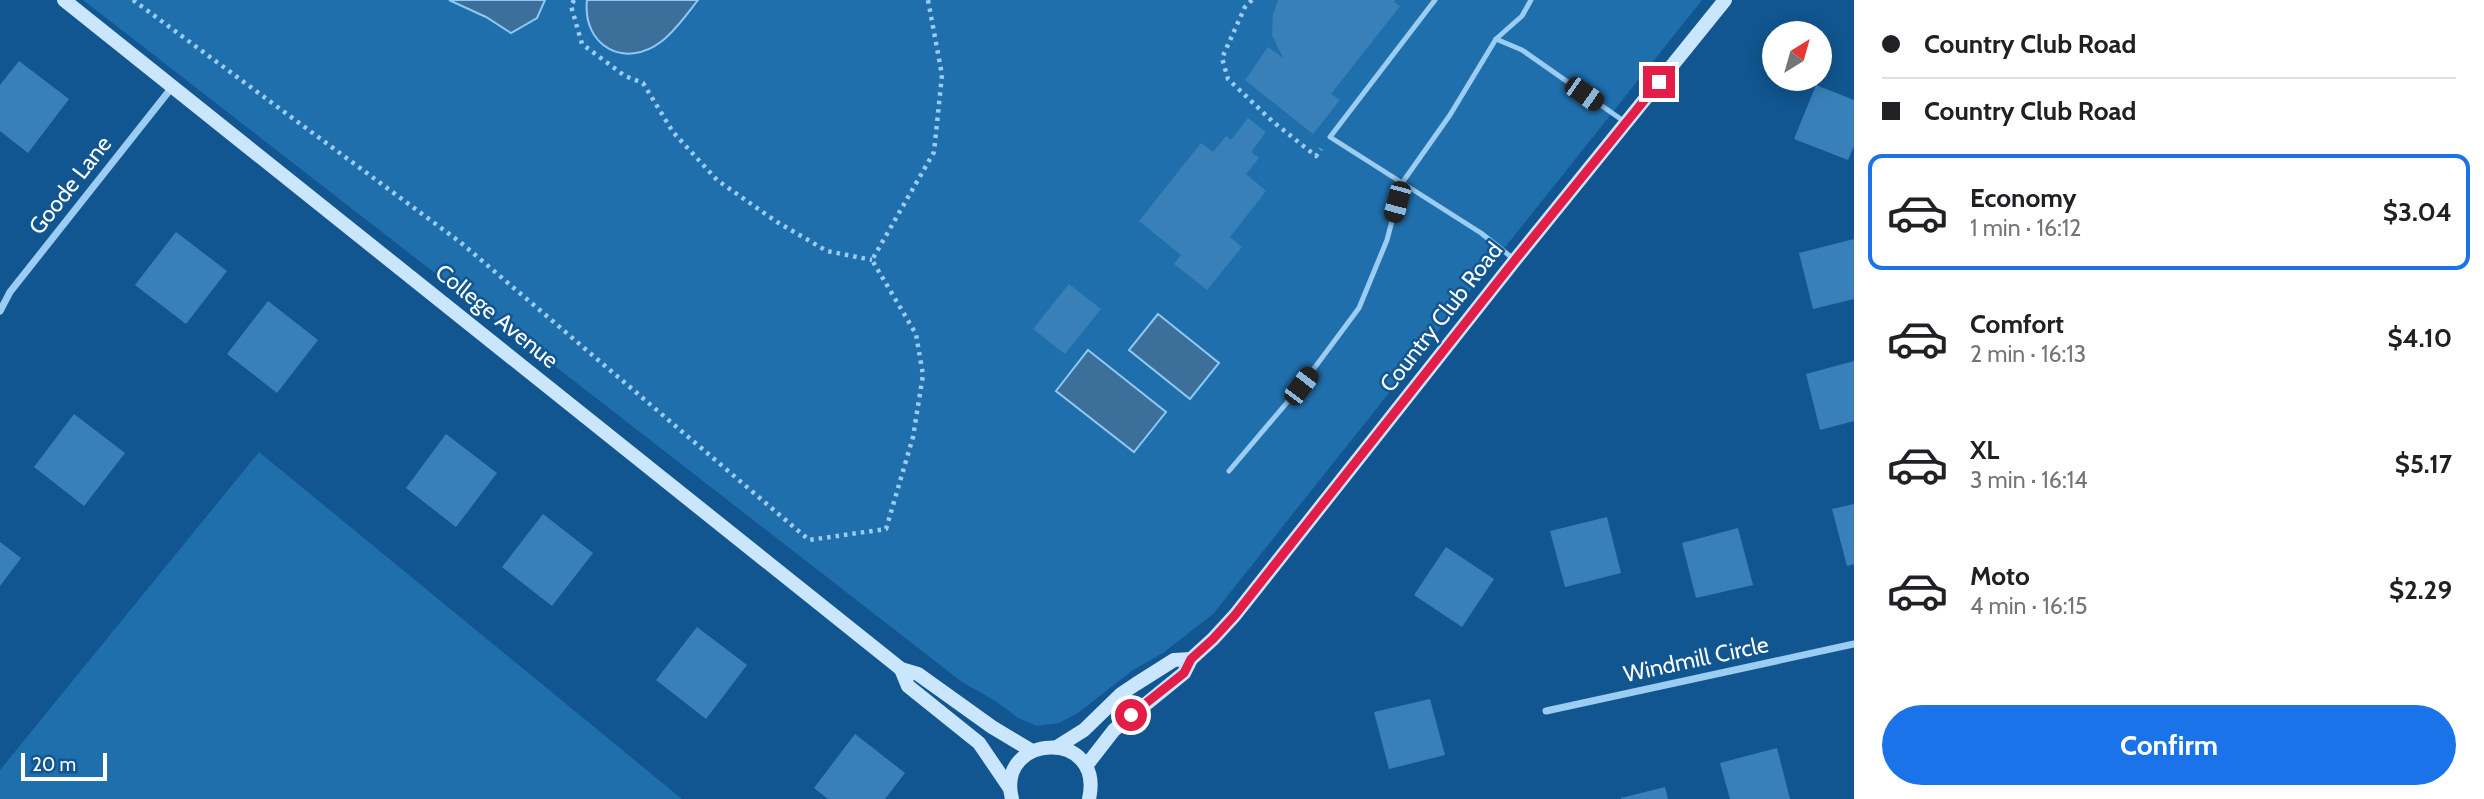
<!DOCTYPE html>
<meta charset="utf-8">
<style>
:root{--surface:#fff;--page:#f6f6f6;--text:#202124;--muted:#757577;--line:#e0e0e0;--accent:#1a73e8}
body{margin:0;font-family:Cabin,sans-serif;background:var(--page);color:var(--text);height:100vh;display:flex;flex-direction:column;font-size:26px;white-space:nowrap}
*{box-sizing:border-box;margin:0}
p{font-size:23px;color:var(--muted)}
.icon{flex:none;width:38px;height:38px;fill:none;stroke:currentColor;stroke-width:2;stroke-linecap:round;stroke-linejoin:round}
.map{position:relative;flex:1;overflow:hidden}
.side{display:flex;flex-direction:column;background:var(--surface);width:630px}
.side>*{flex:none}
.guide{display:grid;align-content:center;height:154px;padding:0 28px;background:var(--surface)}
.needle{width:46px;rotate:37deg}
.controls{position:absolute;left:1762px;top:21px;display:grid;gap:14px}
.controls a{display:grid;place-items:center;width:70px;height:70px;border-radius:50%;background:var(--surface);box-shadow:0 4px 18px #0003;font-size:35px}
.scale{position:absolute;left:21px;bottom:18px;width:86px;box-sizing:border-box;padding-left:7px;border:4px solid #fff;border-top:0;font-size:19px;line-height:24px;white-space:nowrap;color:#fff;-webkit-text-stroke:5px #115690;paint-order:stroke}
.end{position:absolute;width:32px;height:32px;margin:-16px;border:9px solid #e11d48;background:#fff;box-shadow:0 0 0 4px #fff}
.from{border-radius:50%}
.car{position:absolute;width:21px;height:42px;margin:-21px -10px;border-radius:9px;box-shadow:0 0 5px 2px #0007;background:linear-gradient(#222 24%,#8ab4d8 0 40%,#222 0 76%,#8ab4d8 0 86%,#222 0)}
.guide b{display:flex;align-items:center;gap:24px;height:66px;font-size:26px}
.guide b+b{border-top:2px solid var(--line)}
.guide i{width:18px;height:18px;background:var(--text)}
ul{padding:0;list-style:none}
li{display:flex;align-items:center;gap:21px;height:116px;margin:0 14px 10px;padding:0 14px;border:4px solid transparent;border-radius:14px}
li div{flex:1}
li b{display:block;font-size:26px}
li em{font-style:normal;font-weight:700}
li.selected{border-color:var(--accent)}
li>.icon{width:63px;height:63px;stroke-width:1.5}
.button{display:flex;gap:14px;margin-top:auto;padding:14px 28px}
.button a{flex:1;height:80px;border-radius:42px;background:var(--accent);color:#fff;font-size:28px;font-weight:700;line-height:80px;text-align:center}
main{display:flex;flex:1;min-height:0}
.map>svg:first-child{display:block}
.green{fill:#1f6fad}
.water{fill:#3c6f99;stroke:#8dc9f6;stroke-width:2}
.building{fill:#3980b9}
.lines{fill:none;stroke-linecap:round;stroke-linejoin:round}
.path{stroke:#9bccf2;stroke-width:4.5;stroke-dasharray:3.5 5;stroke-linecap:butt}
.lane{stroke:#9bccf2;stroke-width:5}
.street{stroke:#9bccf2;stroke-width:7}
.secondary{stroke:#cae6fc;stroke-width:14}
.route{stroke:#e11d48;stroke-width:9}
.labels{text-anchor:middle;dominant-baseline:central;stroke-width:5;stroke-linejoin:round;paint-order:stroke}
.street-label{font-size:23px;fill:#fff;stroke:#115690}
</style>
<main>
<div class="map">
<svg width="1854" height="799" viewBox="0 0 1854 799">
<rect width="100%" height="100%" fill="#115690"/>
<g class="green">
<polygon points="83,0 1702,0 1213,614 1163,653 1133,670 1078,713 1059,723 1037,726 1018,718 997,702 962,682"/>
<polygon points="259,452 682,799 0,799 0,770"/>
</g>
<g class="water">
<polygon points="449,0 545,0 537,18 511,33 486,17"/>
<path d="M587 0H698C687 14 676 30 662 41 625 70 582 46 587 0Z"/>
<polygon points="1158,314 1219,363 1190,399 1129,350"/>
<polygon points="1088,350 1166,412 1134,452 1056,391"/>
</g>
<g class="building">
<polygon points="1278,0 1395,0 1394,2 1400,6 1331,94 1340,100 1313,134 1245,80 1268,47 1283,58 1272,35 1273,14"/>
<polygon points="19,61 69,99 28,153 0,131 0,85"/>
<polygon points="1816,85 1854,100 1854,146 1848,160 1794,139"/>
<polygon points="1248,118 1266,132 1251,152 1259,158 1246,174 1266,191 1230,237 1242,247 1207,290 1174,264 1181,255 1139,221 1201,143 1213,152 1226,136 1231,140"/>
<polygon points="176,232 227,271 186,324 135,285"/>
<polygon points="1854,239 1854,299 1813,309 1799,253"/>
<polygon points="1069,284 1101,309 1065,354 1033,329"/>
<polygon points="268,301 318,340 277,393 227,354"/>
<polygon points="1854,361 1854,421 1820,430 1806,374"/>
<polygon points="74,414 125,453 84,506 34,467"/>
<polygon points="446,434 497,473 456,527 406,488"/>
<polygon points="1854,504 1854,564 1847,566 1832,509"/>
<polygon points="543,514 593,553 552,606 502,567"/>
<polygon points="1607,517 1621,573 1565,587 1550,531"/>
<polygon points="1738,528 1753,585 1696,598 1682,543"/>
<polygon points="0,542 21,558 0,586"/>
<polygon points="1446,547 1494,579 1462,627 1414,595"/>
<polygon points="697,627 747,665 706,719 656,680"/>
<polygon points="1430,699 1445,755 1389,769 1374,712"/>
<polygon points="855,734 905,773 885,799 828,799 814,788"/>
<polygon points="1777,748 1790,799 1730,799 1720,763"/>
<polygon points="1665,787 1668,799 1621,799 1621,798"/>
</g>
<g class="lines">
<g class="path">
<polyline points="133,0 460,242 809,540 886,529 913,437 923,375 916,334 872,260 934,152 942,75 928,0"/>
<polyline points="574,0 571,6 582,44 625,76 643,83 673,132 717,180 777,222 827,251 872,260"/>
<polyline points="1252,0 1245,7 1222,58 1228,79 1272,121 1316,156 1321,149"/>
</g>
<g class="lane">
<polyline points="1435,0 1330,137 1481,233 1515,260"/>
<polyline points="1496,39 1522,50 1625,122"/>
<polyline points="1229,471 1301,386 1359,308 1387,240 1402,183 1450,115 1496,39 1522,16 1531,0"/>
</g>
<g class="street">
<polyline points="0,311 10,292 173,86"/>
<polyline points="1546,711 1854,644"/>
</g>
<g class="secondary">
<polyline points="64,0 901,669 918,674 992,727 1032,751"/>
<polyline points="901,669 908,686 979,743 1009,787"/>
<polyline points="1057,747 1084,730 1121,694 1136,684 1174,660 1191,659"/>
<polyline points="1086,766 1114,730 1184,673 1191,659 1213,639 1235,615 1515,260 1725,0"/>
<path d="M1012 799C995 733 1105 728 1089 799"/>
</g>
</g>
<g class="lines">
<polyline class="route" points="1131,715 1184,673 1191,659 1213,639 1235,615 1515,260 1659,82"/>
</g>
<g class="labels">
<g class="street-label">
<text transform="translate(70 185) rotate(-52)">Goode Lane</text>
<text transform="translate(497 316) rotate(39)">College Avenue</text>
<text transform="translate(1441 317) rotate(-52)">Country Club Road</text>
<text transform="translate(1696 659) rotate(-12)">Windmill Circle</text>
</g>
</g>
</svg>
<div class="controls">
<a><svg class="needle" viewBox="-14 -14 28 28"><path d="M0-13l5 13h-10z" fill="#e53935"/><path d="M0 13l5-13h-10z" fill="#757577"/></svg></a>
</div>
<div class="scale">20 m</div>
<i class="end from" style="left:1131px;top:715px"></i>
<i class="end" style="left:1659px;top:82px"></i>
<i class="car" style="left:1584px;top:94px;rotate:125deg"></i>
<i class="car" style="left:1397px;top:202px;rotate:195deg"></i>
<i class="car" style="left:1301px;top:386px;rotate:37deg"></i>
</div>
<section class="side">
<div class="guide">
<b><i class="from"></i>Country Club Road</b>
<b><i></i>Country Club Road</b>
</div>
<ul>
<li class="selected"><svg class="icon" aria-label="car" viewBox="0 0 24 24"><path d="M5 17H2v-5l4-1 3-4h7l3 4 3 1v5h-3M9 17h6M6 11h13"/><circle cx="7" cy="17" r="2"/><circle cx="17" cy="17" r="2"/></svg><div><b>Economy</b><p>1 min · 16:12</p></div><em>$3.04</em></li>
<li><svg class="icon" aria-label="car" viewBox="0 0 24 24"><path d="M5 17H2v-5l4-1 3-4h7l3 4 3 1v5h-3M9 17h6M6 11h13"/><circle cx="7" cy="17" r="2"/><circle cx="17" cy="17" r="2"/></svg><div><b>Comfort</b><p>2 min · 16:13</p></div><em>$4.10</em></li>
<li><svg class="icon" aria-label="car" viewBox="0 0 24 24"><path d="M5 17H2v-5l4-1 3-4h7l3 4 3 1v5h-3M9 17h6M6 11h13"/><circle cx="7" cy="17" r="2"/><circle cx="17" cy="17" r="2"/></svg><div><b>XL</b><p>3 min · 16:14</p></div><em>$5.17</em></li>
<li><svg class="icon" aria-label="car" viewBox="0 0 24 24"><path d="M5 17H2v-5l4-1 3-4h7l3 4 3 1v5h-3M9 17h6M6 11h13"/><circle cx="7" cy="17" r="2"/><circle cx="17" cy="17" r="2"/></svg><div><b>Moto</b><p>4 min · 16:15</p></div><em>$2.29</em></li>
</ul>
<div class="button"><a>Confirm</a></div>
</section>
</main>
